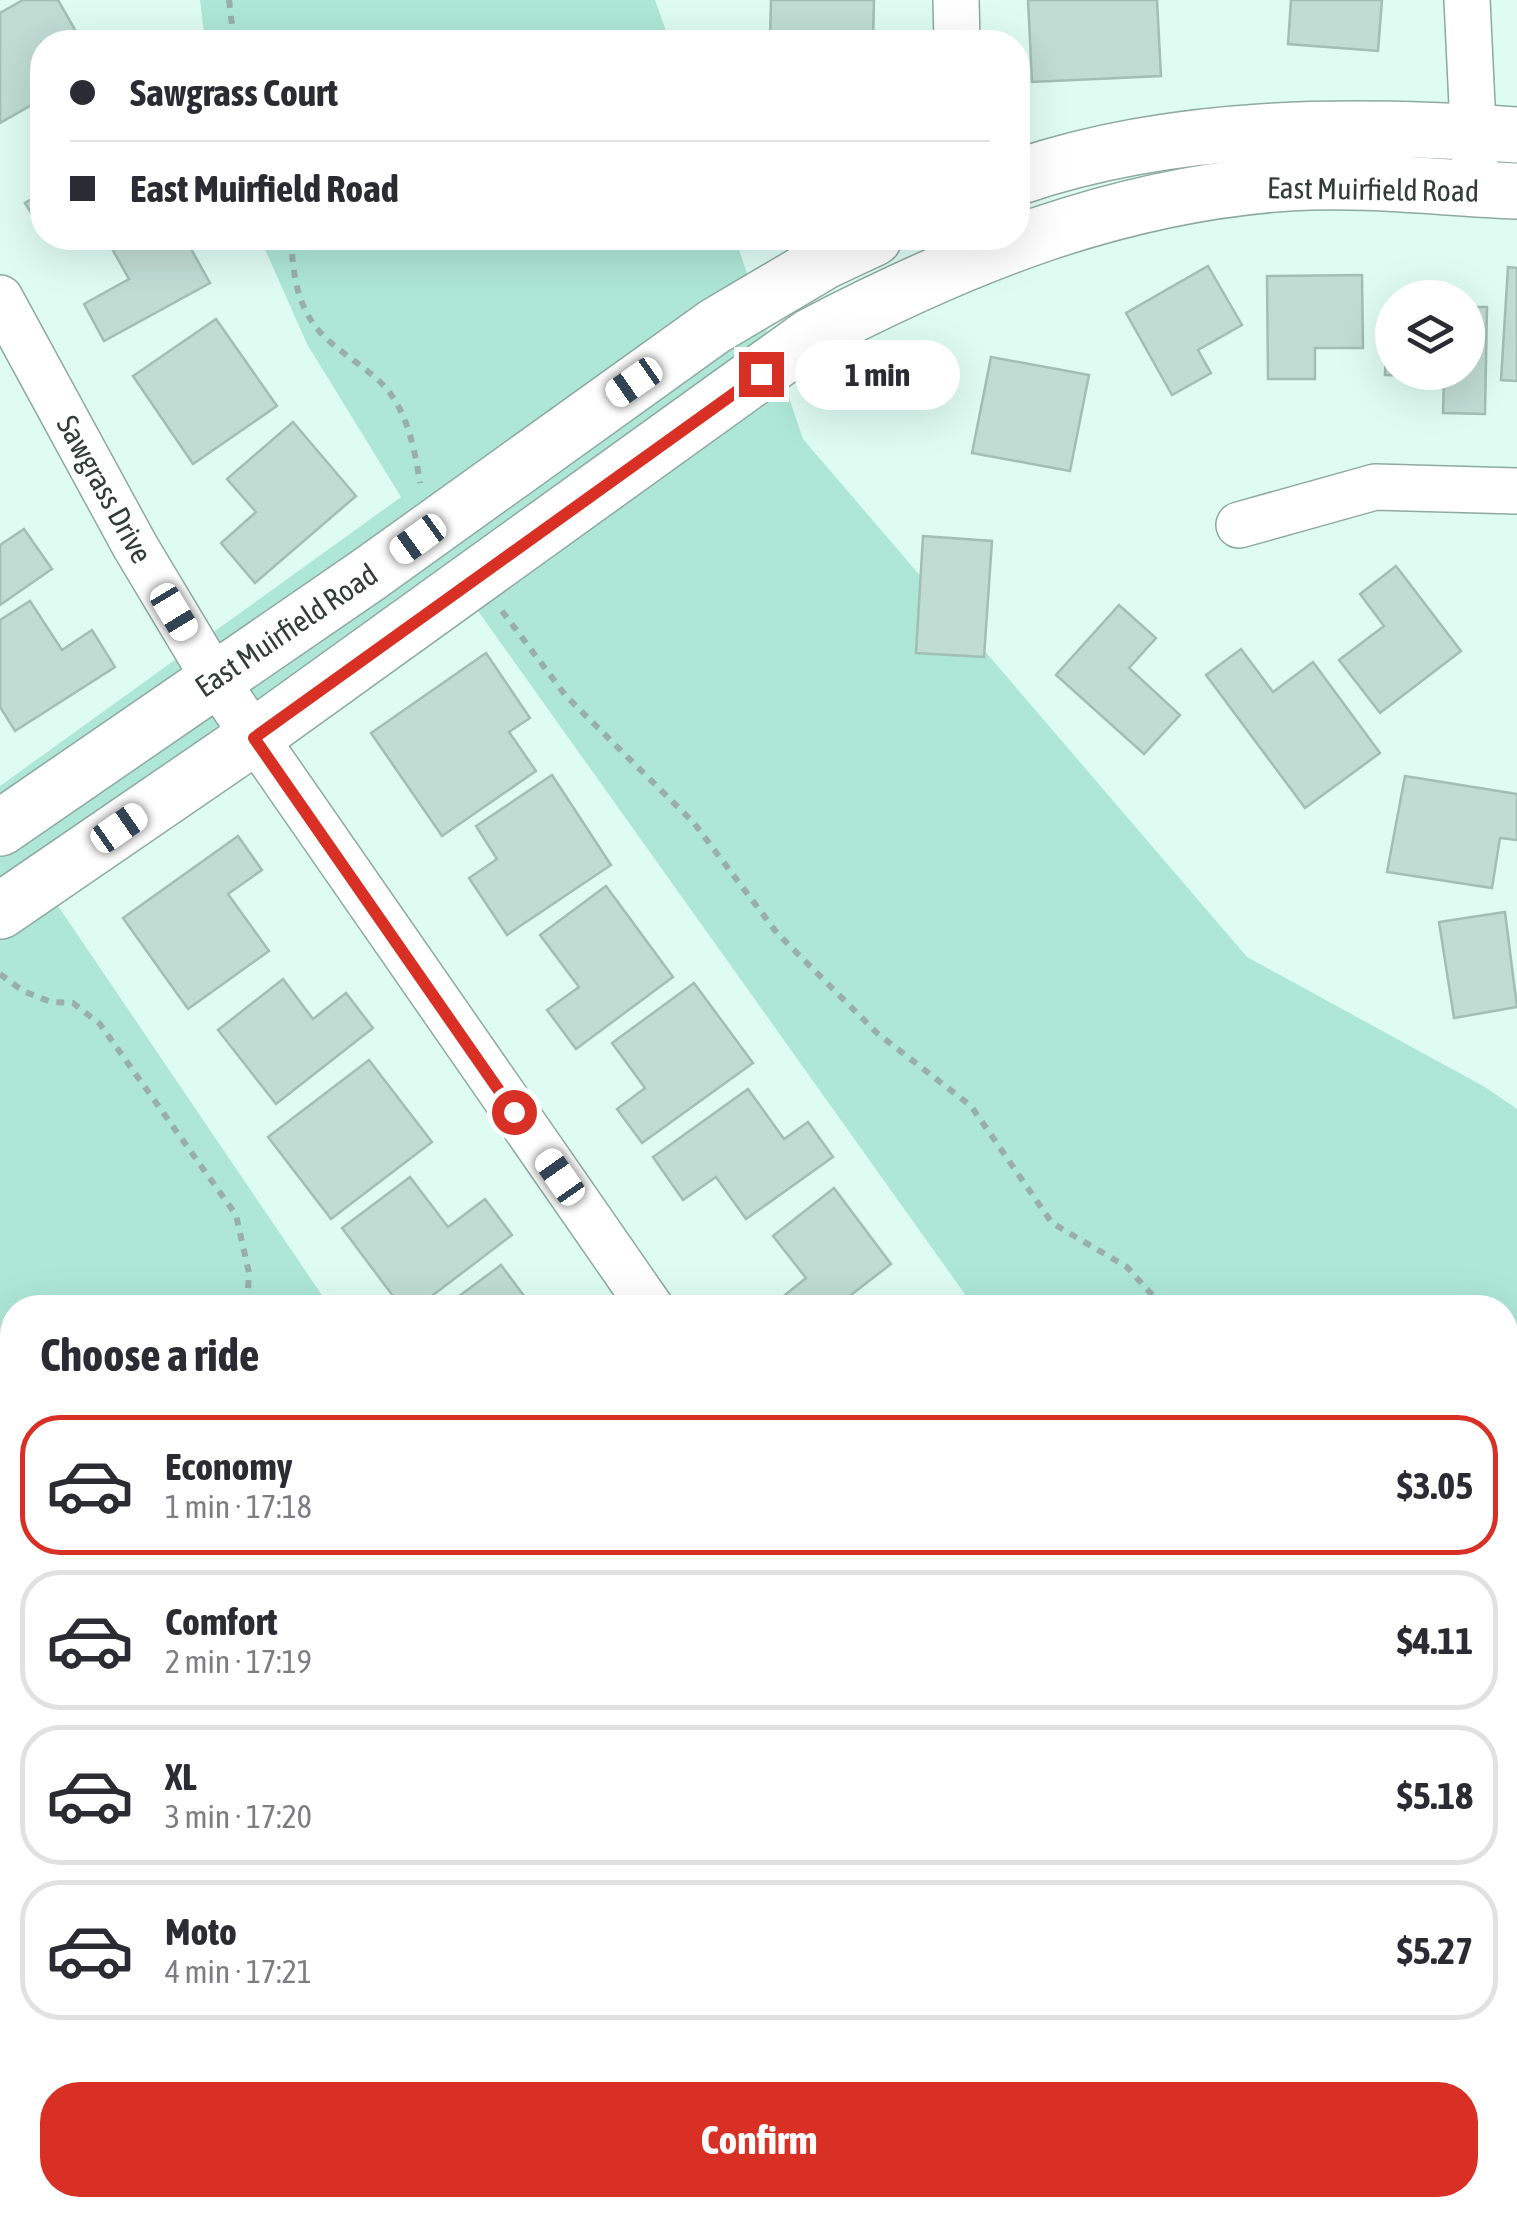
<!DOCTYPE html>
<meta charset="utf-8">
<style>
:root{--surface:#fff;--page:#f7f7f7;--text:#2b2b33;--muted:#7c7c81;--line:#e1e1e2;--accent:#d93025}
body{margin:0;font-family:"Asap Condensed",sans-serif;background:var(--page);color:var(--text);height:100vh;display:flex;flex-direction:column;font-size:38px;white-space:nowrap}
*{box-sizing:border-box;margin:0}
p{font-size:32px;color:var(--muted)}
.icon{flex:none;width:55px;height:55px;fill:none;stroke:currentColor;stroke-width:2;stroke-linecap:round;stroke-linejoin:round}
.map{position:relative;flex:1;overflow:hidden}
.details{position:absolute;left:0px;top:1295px;width:1518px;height:922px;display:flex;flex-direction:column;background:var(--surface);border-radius:40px 40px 0 0;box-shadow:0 10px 40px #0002}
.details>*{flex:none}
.banner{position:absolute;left:30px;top:30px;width:1000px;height:220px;border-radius:40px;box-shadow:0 10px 40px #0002;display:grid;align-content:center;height:220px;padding:0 40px;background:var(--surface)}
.tools{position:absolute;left:1375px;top:280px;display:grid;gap:20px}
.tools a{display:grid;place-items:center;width:110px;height:110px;border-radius:50%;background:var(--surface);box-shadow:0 10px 40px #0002;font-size:50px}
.end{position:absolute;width:45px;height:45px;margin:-22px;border:12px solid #d93025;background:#fff;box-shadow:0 0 0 5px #fff}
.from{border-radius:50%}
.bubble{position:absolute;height:70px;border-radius:35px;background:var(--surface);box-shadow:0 10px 40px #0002;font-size:32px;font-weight:700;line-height:70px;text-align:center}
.car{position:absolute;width:30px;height:60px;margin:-30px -15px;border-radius:12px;box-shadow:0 0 8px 2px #0007;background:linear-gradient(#fff 24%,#345 0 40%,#fff 0 76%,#345 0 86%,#fff 0)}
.banner b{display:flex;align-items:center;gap:35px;height:95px;font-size:38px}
.banner b+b{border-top:2px solid var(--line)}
.banner i{width:25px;height:25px;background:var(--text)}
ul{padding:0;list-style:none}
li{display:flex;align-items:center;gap:30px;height:140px;margin:0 20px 15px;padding:0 20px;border:5px solid var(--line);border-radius:40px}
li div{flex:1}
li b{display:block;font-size:38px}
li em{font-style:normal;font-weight:700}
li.on{border-color:var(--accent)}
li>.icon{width:90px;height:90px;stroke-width:1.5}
h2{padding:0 40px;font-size:45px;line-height:120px}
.action{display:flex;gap:20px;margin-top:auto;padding:20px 40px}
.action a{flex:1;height:115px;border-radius:40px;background:var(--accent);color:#fff;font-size:40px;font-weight:700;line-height:115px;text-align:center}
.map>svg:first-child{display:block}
.green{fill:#aee7d6;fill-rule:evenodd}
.water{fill:#73cab2}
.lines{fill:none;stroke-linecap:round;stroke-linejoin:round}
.river{stroke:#73cab2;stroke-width:70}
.building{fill:#c0dcd3;stroke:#a2beb5;stroke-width:2.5}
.street-casing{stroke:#8da9a0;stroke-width:48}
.secondary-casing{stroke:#8da9a0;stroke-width:58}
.path{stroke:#99afa8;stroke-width:6;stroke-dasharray:8 8;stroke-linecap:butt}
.street{stroke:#fff;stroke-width:45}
.secondary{stroke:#fff;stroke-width:55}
.route{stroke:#d93025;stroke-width:12}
.labels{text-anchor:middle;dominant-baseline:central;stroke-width:10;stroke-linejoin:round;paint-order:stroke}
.street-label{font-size:30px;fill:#313d39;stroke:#fff}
</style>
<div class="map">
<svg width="1517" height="2216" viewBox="0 0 1517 2216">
<rect width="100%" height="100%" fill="#dffcf3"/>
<g class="green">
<polygon points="200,0 655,0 670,42 205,42"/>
<path d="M260 238H735L803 439 1247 957 1485 1087 1517 1109V2216H0V786L401 497 307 344ZM478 611 974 1307 1505 1308V2205H12V1308L330 1307 56 903Z"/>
</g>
<polygon class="water" points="12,1439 12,1566 0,1575 0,1441"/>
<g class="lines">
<g class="river">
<polyline points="1505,2151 1517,2150"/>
<polyline points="1260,2216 1296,2205"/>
</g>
</g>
<g class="building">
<polygon points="23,0 58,0 82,42 42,42 42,99 0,123 0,13"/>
<polygon points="771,0 874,0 873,40 770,38"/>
<polygon points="1028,0 1157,0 1161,76 1032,82"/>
<polygon points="1291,0 1382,0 1378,51 1288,44"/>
<polygon points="42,193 42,231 25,203"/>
<polygon points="106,238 185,238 210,283 104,341 84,304 129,279"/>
<polygon points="1208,266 1242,325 1198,350 1211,373 1172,395 1126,313"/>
<polygon points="1508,267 1517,268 1517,381 1501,380"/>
<polygon points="1362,275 1363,348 1315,348 1315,379 1268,379 1267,276"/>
<polygon points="1387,306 1392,306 1392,372 1468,372 1468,307 1487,307 1485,414 1443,413 1444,376 1385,375"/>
<polygon points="216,319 277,406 193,464 133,376"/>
<polygon points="991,357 1089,375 1070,471 972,453"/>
<polygon points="293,422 356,496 255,583 221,543 256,512 227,479"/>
<polygon points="24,529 52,569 0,605 0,545"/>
<polygon points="923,536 992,541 984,657 916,653"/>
<polygon points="1396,566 1461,651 1380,713 1339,660 1384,626 1360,594"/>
<polygon points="30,601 62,650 92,630 115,667 15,731 0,707 0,620"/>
<polygon points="1119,605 1156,638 1129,668 1180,715 1144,754 1056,675"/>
<polygon points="1241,649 1273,692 1313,662 1380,753 1305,808 1206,675"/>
<polygon points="486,653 530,718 509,732 536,771 442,836 371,733"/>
<polygon points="552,775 611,865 507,935 469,878 497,859 476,826"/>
<polygon points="1405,776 1517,794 1517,840 1500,838 1492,888 1387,872"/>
<polygon points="238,836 262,870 228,894 269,951 188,1009 123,918"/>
<polygon points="606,886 673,977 576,1049 547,1010 579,987 540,935"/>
<polygon points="1505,912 1517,1007 1454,1018 1439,922"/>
<polygon points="283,979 313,1019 346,993 373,1028 276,1104 218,1030"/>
<polygon points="694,983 753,1063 642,1143 617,1109 645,1088 612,1043"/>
<polygon points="369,1060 432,1142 331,1219 268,1137"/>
<polygon points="748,1089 784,1139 808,1122 833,1157 746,1219 716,1177 683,1200 653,1157"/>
<polygon points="410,1177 448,1227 485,1199 512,1235 416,1308 402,1308 342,1228"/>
<polygon points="834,1188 891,1264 834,1308 769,1308 806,1278 773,1236"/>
<polygon points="501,1265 533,1308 443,1308"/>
</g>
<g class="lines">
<defs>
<g id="street">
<polyline points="956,0 957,42"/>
<polyline points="1467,0 1475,168"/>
<polyline points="0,298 135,546 214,678 651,1308"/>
<polyline points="1239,525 1375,487 1517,491"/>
</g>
<g id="secondary">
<path d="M1018 177C1176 123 1352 124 1517 135"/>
<polyline points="0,828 368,575 715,326 825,261 874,238"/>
<path d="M0 911 254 737 811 336C962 257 1115 195 1288 183 1364 178 1441 188 1517 191"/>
</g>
</defs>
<use href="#street" class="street-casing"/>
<use href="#secondary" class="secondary-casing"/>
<g class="path">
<polyline points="229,0 234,42"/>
<path d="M291 238C293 273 296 305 320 332 339 353 367 367 386 388 408 414 415 451 420 483"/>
<polyline points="502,611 566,696 694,823 777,933 877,1033 971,1106 1052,1223 1127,1267 1164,1308"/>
<polyline points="0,974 23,991 51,1002 73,1003 100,1024 236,1215 249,1273 247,1308"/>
<polyline points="1505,1545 1517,1546"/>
<polyline points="0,1623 12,1616"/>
<polyline points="1505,1945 1517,1944"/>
<polyline points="346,2216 357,2205"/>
</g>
<use href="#street" class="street"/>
<use href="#secondary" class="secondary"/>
</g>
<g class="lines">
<polyline class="route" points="514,1112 254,738 761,374"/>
</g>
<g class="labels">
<g class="street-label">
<text transform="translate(1373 189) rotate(1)">East Muirfield Road</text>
<text transform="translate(105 489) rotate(61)">Sawgrass Drive</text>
<text transform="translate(286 630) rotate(-34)">East Muirfield Road</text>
</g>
</g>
</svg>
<div class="tools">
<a><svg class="icon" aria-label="layers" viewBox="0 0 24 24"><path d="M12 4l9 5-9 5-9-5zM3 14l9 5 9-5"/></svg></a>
</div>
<i class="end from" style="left:514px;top:1112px"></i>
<i class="end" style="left:761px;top:374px"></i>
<div class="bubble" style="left:795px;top:340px;width:165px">1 min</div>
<i class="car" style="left:634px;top:382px;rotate:235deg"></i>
<i class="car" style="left:418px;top:539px;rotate:234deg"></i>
<i class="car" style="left:174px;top:612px;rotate:149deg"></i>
<i class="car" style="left:119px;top:828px;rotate:55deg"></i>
<i class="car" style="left:560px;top:1177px;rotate:325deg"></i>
<div class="banner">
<b><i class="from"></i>Sawgrass Court</b>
<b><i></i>East Muirfield Road</b>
</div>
<section class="details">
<h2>Choose a ride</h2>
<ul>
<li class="on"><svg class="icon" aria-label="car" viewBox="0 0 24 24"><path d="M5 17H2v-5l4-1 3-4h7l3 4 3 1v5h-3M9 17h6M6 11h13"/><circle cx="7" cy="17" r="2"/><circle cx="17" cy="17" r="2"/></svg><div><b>Economy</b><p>1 min · 17:18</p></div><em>$3.05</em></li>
<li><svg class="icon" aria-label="car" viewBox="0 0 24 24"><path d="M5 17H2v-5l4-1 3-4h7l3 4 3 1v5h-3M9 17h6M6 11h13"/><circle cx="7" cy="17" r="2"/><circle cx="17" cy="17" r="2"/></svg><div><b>Comfort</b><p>2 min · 17:19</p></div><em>$4.11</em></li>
<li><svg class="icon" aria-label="car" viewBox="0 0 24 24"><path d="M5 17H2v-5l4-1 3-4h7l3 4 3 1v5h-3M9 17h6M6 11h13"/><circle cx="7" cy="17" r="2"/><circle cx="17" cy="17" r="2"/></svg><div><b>XL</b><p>3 min · 17:20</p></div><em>$5.18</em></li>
<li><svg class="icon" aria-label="car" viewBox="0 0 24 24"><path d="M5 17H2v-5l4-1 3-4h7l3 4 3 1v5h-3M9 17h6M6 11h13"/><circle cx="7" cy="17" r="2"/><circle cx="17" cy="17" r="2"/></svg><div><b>Moto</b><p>4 min · 17:21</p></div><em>$5.27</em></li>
</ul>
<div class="action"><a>Confirm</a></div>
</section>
</div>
